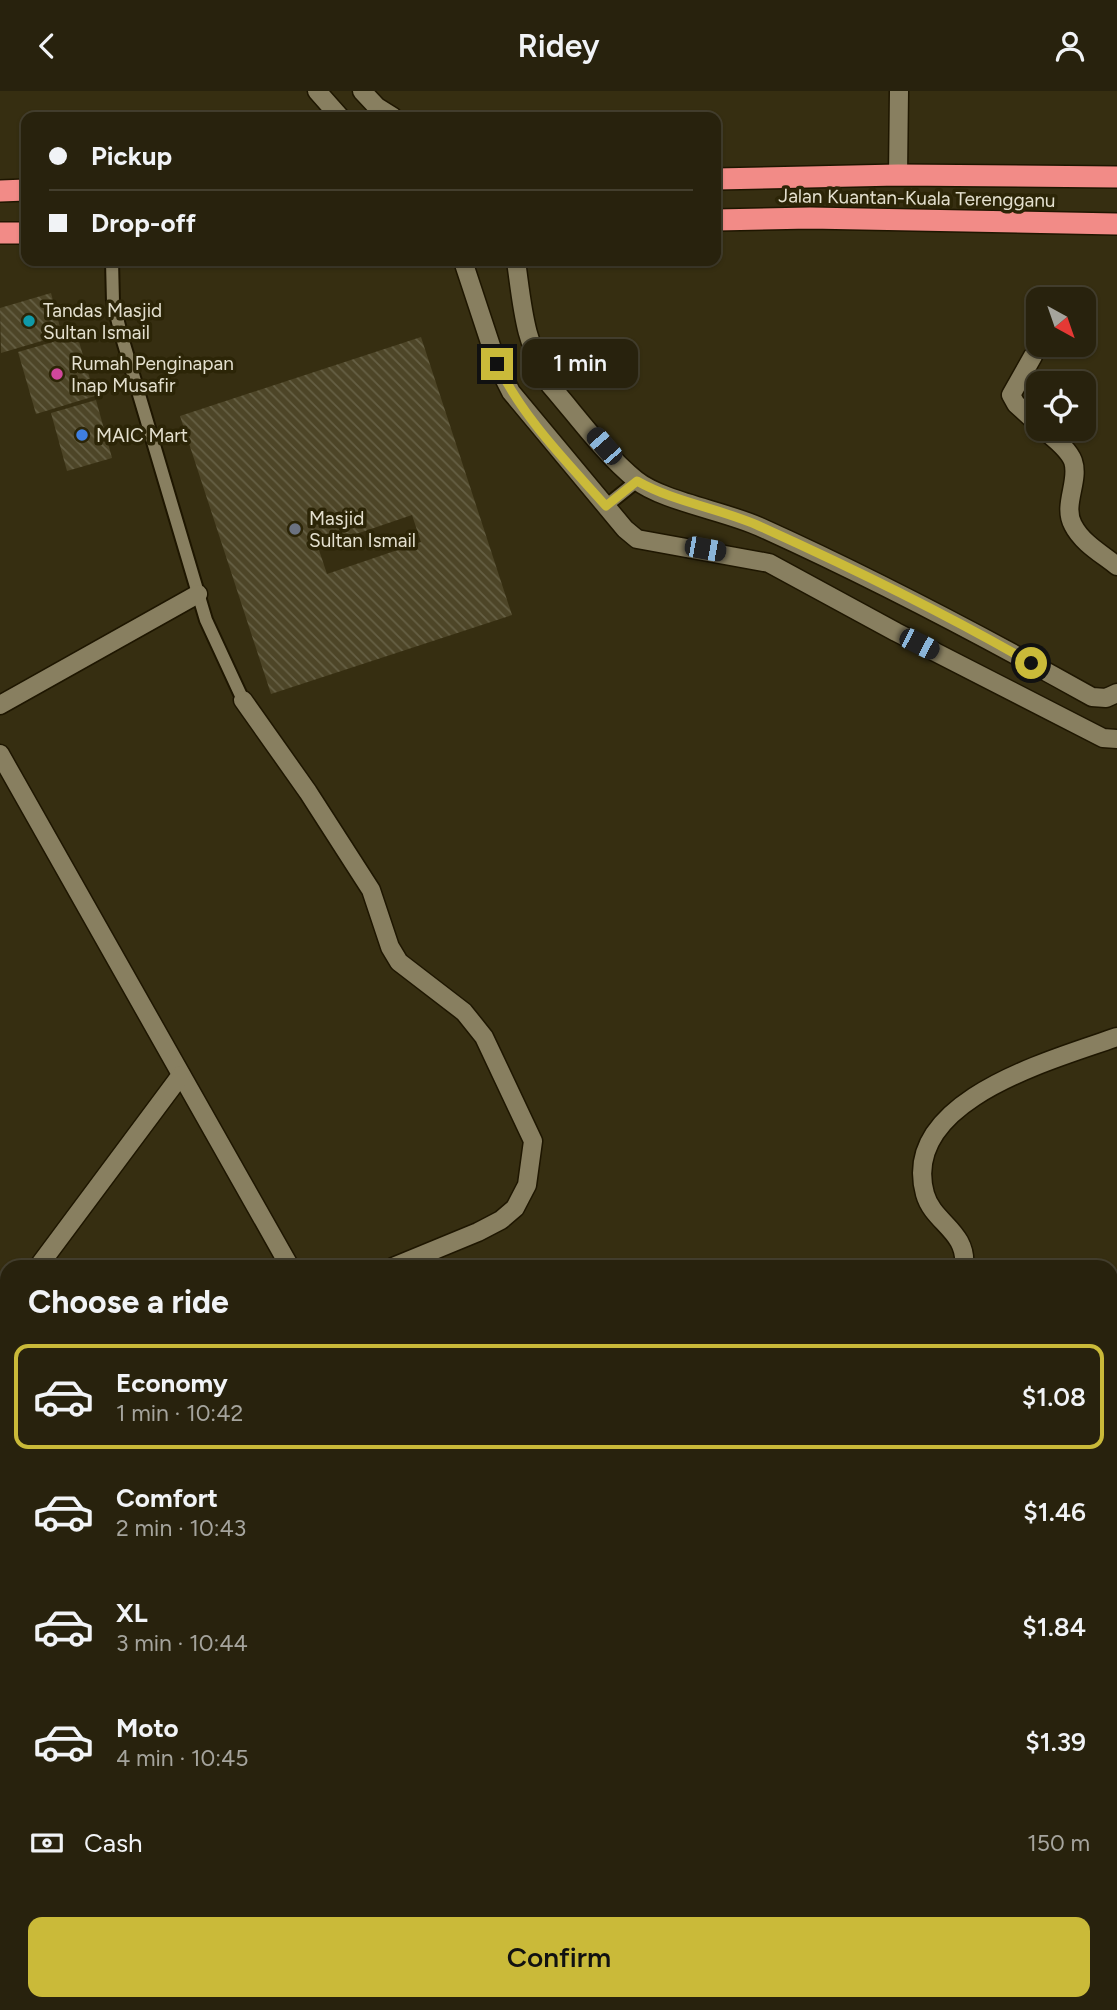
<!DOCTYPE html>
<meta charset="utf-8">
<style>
:root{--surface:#28220d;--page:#302a16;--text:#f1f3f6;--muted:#a5a49d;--line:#443f2e;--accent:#caba39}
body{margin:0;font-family:Figtree,sans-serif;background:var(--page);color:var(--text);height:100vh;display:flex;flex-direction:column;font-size:26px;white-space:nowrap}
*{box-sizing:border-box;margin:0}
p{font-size:23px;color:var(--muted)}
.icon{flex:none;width:38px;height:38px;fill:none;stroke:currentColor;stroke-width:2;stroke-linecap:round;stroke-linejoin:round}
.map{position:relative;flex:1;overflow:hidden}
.drawer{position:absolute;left:0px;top:1169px;width:1118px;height:751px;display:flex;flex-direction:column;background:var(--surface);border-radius:21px 21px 0 0;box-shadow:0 2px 5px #0004,0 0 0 2px var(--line)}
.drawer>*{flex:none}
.banner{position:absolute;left:21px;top:21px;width:700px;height:154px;border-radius:14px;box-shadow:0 2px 5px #0004,0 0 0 2px var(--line);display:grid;align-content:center;height:154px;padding:0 28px;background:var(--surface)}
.needle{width:46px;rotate:140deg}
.tools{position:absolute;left:1026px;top:196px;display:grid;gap:14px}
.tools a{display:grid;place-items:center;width:70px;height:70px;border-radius:14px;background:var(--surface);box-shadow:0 2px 5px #0004,0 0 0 2px var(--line);font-size:35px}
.end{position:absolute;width:32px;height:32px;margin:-16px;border:9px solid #caba39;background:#111;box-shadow:0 0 0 4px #111}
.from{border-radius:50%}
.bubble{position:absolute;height:49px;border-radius:14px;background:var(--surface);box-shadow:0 2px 5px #0004,0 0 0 2px var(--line);font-size:23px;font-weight:600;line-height:49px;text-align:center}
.car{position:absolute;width:21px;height:42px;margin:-21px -10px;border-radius:9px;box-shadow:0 0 5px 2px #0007;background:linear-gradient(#222 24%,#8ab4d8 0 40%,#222 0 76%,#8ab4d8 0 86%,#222 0)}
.banner b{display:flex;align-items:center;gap:24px;height:66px;font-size:26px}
.banner b+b{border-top:2px solid var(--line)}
.banner i{width:18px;height:18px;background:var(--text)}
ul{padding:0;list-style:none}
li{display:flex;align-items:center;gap:21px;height:105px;margin:0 14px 10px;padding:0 14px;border:4px solid transparent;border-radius:14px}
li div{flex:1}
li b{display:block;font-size:26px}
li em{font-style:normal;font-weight:600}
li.selected{border-color:var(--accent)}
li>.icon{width:63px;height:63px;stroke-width:1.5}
h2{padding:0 28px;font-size:32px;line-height:84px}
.pay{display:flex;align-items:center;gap:18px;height:77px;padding:0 28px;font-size:26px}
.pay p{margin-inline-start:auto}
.button{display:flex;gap:14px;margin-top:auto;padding:14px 28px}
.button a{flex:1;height:80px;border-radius:14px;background:var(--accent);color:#111;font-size:28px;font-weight:600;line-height:80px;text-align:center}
header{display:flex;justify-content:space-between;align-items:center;height:91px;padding:0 28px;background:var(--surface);font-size:32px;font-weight:600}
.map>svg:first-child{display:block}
.building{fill:url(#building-back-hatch);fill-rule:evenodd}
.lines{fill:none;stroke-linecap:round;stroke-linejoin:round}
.lane-casing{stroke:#1e1600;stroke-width:16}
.street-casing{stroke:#1e1600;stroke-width:21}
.highway-casing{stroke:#1e1600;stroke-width:24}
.lane{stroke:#887f60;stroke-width:12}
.street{stroke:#887f60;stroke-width:18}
.highway{stroke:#f28b87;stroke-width:21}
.route{stroke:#caba39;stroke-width:9}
.culture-dot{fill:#0f9aa8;stroke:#2c2507;stroke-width:2.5}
.hotel-dot{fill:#d1479c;stroke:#2c2507;stroke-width:2.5}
.shop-dot{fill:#3f7fe0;stroke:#2c2507;stroke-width:2.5}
.worship-dot{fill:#6b7280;stroke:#2c2507;stroke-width:2.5}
.labels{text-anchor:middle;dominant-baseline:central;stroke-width:7;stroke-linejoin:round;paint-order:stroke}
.street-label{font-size:19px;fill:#e4e0cf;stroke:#2c2507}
.poi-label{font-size:19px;fill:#e4e0cf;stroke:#2c2507;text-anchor:start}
</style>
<header><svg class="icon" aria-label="back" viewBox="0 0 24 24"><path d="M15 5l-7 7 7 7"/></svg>Ridey<svg class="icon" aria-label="person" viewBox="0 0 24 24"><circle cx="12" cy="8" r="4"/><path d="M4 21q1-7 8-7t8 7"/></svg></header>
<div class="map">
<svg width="1117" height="1919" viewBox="0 0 1117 1919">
<defs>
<pattern id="building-back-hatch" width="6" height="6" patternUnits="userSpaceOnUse" patternTransform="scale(1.75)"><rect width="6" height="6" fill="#4d4527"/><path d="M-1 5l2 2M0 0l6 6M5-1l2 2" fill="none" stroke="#666045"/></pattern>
</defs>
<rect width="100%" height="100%" fill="#362e11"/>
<g class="building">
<polygon points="51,202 62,244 1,262 0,217"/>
<polygon points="77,244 95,305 36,323 18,261"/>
<path d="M421 246 512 524 271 603 180 325ZM412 424 421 451 327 483 318 456Z"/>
<polygon points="96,309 112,367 67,380 51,322"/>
</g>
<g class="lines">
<defs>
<g id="lane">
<polyline points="112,170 113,211 121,243 206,529 243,609"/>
<polyline points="606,415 637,390"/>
</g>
<g id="street">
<polyline points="317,0 340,26"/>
<polyline points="362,0 377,16 393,26"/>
<polyline points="898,84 899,0"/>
<polyline points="463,170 497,273 511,301 625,438 637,448 769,472 896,541 1103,647 1117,648"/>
<path d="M516 170C523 220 524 249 550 294 577 325 604 363 636 389 662 410 725 420 760 436 873 487 983 545 1092 606L1106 607 1117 602"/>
<polyline points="1033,265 1011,304 1016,313 1038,333"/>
<path d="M1043 338C1053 347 1068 357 1073 370 1080 390 1062 414 1073 434 1082 452 1102 463 1117 475"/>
<polyline points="243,609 308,701 371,799 390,856 399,871 464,921 484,946 533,1050 527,1094 515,1117 501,1129 478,1141 393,1176"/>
<polyline points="0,614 198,503"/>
<polyline points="0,663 290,1176"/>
<polyline points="38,1176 181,984"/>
<path d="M964 1176C968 1140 933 1132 925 1103 899 1009 1053 969 1117 946"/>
<polyline points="0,1221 7,1213"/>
<polyline points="0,1500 7,1497"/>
<polyline points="1111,1587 1117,1576"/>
<polyline points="0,1789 7,1786"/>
<polyline points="1111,1824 1117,1827"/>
<polyline points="0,1910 7,1908"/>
<polyline points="259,1913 259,1919"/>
<polyline points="477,1913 480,1919"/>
<polyline points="831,1913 836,1919"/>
<polyline points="809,1919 816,1913"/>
<polyline points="929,1919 933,1913"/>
</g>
<g id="highway">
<polyline points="716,88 898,84 1117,86"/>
<polyline points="0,100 26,99"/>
<polyline points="716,129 810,127 1117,133"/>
<polyline points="0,142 26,142"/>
</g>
</defs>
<use href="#lane" class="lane-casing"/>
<use href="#street" class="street-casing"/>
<use href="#highway" class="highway-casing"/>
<use href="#lane" class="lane"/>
<use href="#street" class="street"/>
<use href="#highway" class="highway"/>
</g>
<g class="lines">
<path class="route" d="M497 273C523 327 566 370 606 415L637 390C674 411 718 417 757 434 850 476 943 521 1031 572"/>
</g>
<circle class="culture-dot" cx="29" cy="230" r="7"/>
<circle class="hotel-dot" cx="57" cy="283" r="7"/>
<circle class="shop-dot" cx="82" cy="344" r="7"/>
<circle class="worship-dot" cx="295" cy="438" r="7"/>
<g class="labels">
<g class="street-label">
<text transform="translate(917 107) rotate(1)">Jalan Kuantan-Kuala Terengganu</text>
</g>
<g class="poi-label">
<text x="43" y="219">Tandas Masjid<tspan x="43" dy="22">Sultan Ismail</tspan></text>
<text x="71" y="272">Rumah Penginapan<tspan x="71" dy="22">Inap Musafir</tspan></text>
<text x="96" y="344">MAIC Mart</text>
<text x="309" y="427">Masjid<tspan x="309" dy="22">Sultan Ismail</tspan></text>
</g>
</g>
</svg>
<div class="tools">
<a><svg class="needle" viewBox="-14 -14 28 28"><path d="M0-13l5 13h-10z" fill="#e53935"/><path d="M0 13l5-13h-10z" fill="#a5a49d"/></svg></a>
<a><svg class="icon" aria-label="locate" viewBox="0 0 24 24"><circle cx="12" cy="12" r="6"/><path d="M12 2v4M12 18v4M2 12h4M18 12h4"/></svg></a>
</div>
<i class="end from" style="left:1031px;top:572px"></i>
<i class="end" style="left:497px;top:273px"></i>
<div class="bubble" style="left:522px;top:248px;width:116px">1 min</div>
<i class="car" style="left:604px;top:355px;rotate:319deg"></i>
<i class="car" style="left:705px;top:458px;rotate:100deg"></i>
<i class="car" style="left:919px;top:553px;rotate:117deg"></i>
<div class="banner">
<b><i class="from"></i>Pickup</b>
<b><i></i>Drop-off</b>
</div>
<section class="drawer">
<h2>Choose a ride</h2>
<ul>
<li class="selected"><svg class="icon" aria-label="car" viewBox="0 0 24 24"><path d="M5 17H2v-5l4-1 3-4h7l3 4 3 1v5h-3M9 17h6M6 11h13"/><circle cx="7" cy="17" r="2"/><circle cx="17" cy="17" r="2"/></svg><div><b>Economy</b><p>1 min · 10:42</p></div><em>$1.08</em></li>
<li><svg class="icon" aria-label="car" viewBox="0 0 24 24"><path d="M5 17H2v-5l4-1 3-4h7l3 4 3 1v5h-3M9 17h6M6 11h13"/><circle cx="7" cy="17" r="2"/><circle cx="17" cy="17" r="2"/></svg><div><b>Comfort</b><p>2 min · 10:43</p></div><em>$1.46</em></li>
<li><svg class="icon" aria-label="car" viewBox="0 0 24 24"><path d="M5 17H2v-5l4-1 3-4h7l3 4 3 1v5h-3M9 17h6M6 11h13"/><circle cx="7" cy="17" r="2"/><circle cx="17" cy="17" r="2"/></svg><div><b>XL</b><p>3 min · 10:44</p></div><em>$1.84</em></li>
<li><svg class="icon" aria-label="car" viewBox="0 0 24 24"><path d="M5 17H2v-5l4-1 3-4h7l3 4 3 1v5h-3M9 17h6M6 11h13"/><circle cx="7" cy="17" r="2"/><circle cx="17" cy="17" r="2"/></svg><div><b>Moto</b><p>4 min · 10:45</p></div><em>$1.39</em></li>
</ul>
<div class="pay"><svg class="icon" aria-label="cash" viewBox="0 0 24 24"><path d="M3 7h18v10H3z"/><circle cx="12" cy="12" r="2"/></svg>Cash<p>150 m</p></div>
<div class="button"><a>Confirm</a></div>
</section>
</div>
